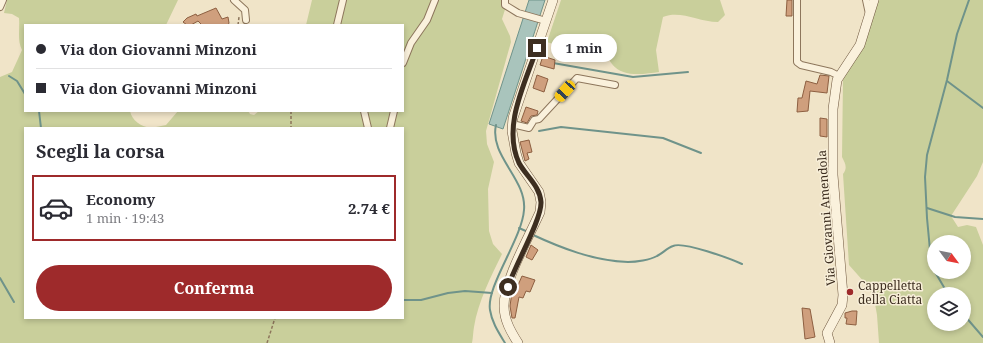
<!DOCTYPE html>
<html lang="it">
<meta charset="utf-8">
<style>
:root{--surface:#fff;--page:#f2f2f3;--text:#2b2b33;--muted:#7c7c81;--line:#e1e1e2;--accent:#9e2a2b}
body{margin:0;font-family:"Noto Serif",serif;background:var(--page);color:var(--text);height:100vh;display:flex;flex-direction:column;font-size:15px;white-space:nowrap}
*{box-sizing:border-box;margin:0}
p{font-size:13px;color:var(--muted)}
.icon{flex:none;width:22px;height:22px;fill:none;stroke:currentColor;stroke-width:2;stroke-linecap:round;stroke-linejoin:round}
.map{position:relative;flex:1;overflow:hidden}
.drawer{position:absolute;left:24px;top:127px;width:380px;height:192px;display:flex;flex-direction:column;background:var(--surface);border-radius:0px;box-shadow:0 2px 6px #0003}
.drawer>*{flex:none}
.guide{position:absolute;left:24px;top:24px;width:380px;height:88px;border-radius:0px;box-shadow:0 2px 6px #0003;display:grid;align-content:center;height:88px;padding:0 12px;background:var(--surface)}
.needle{width:26px;rotate:122deg}
.buttons{position:absolute;left:927px;top:235px;display:grid;gap:8px}
.buttons a{display:grid;place-items:center;width:44px;height:44px;border-radius:50%;background:var(--surface);box-shadow:0 2px 6px #0003;font-size:20px}
.end{position:absolute;width:18px;height:18px;margin:-9px;border:5px solid #3d2e20;background:#fff;box-shadow:0 0 0 2px #fff}
.from{border-radius:50%}
.bubble{position:absolute;height:28px;border-radius:14px;background:var(--surface);box-shadow:0 2px 6px #0003;font-size:13px;font-weight:700;line-height:28px;text-align:center}
.car{position:absolute;width:12px;height:24px;margin:-12px -6px;border-radius:5px;box-shadow:0 0 3px 1px #0007;background:linear-gradient(#f5c518 24%,#345 0 40%,#f5c518 0 76%,#345 0 86%,#f5c518 0)}
.guide b{display:flex;align-items:center;gap:14px;height:38px;font-size:15px}
.guide b+b{border-top:1px solid var(--line)}
.guide i{width:10px;height:10px;background:var(--text)}
ul{padding:0;list-style:none}
li{display:flex;align-items:center;gap:12px;height:66px;margin:0 8px 6px;padding:0 4px;border:2px solid transparent;border-radius:0px}
li div{flex:1}
li b{display:block;font-size:15px}
li em{font-style:normal;font-weight:700}
li.on{border-color:var(--accent)}
li>.icon{width:36px;height:36px;stroke-width:1.5}
h2{padding:0 12px;font-size:18px;line-height:48px}
.action{display:flex;gap:8px;margin-top:auto;padding:8px 12px}
.action a{flex:1;height:46px;border-radius:24px;background:var(--accent);color:#fff;font-size:16px;font-weight:700;line-height:46px;text-align:center}
.map>svg:first-child{display:block}
.green{fill:#c9cf9b;fill-rule:evenodd}
.water{fill:#a9c4bc;stroke:#6f938a}
.lines{fill:none;stroke-linecap:round;stroke-linejoin:round}
.stream{stroke:#6f938a;stroke-width:2}
.building{fill:#cf9f7d;stroke:#8d5f41}
.street-casing{stroke:#8d765c;stroke-width:8}
.secondary-casing{stroke:#6f573f;stroke-width:10}
.path{stroke:#8d765c;stroke-width:1.5;stroke-dasharray:3 2;stroke-linecap:butt}
.street{stroke:#faf1dc;stroke-width:6}
.secondary{stroke:#faf1dc;stroke-width:9}
.route{stroke:#3d2e20;stroke-width:5}
.poi-dot{fill:#9e2a2b;stroke:#f7eed8;stroke-width:1.5}
.labels{text-anchor:middle;dominant-baseline:central;stroke-width:3;stroke-linejoin:round;paint-order:stroke}
.street-label{font-size:12px;fill:#3d2e20;stroke:#f7eed8}
.poi-label{font-size:12px;fill:#3d2e20;stroke:#f7eed8;text-anchor:start}
</style>
<div class="map">
<svg width="983" height="343" viewBox="0 0 983 343">
<rect width="100%" height="100%" fill="#f0e4c8"/>
<g class="green">
<path d="M7 0H178L166 25H25V111H130C132 121 141 126 150 128H25V318H403V128H151L166 125 178 111H248L250 114 254 115 259 111H403V25H306L312 0H508L502 19 510 36 511 42 486 131 487 144 494 162 488 189 489 231 493 244 502 254C491 276 478 302 474 327 473 333 473 338 472 343H0V77L12 72 22 50C17 40 20 29 19 18L12 14 4 13Z"/>
<path d="M561 0H720L725 15 718 22C698 22 681 10 663 17L656 50 659 72C644 74 623 78 612 64 608 59 605 53 602 48L573 51 547 42Z"/>
<path d="M877 0H983V162L977 176 951 216 958 227 967 225 976 227 983 245V343H879L877 315 874 298 865 283 849 265 843 174C848 168 845 163 842 157L843 80ZM934 242H964V272H934ZM934 294H964V324H934Z"/>
</g>
<polygon class="water" points="529,0 545,0 503,129 489,124"/>
<g class="lines">
<g class="stream">
<polyline points="553,63 633,77 688,72"/>
<polyline points="9,76 17,81 25,94"/>
<polyline points="947,81 983,108"/>
<polyline points="39,111 41,128"/>
<path d="M496 125C489 156 527 179 524 210 522 239 486 286 490 310 492 323 499 333 505 343"/>
<polyline points="539,131 561,127 663,138 701,153"/>
<polyline points="927,208 955,217 983,219"/>
<polyline points="519,228 528,232"/>
<path d="M531 234C561 248 594 261 628 262 636 262 650 260 657 256 663 253 667 248 673 246 683 241 731 259 742 264"/>
<polyline points="934,269 930,250 927,218 925,177 927,155 947,80 957,34 969,0"/>
<polyline points="935,272 948,294"/>
<polyline points="0,278 14,302"/>
<polyline points="403,300 421,300 448,293 465,291 492,293"/>
<polyline points="964,315 983,337"/>
</g>
</g>
<g class="building">
<polygon points="787,0 792,0 792,16 786,16"/>
<polygon points="216,8 222,19 228,17 229,23 228,25 202,25 198,21 191,25 187,25 183,22 187,18 196,14 197,16"/>
<polygon points="543,56 555,60 554,69 540,65"/>
<polygon points="537,75 548,79 544,92 533,88"/>
<polygon points="820,75 829,76 827,93 810,91 808,111 797,112 798,98 802,98 806,81 817,84"/>
<polygon points="526,107 538,111 537,115 531,116 527,123 521,121"/>
<polygon points="820,118 827,119 827,137 820,136"/>
<polygon points="529,140 532,152 527,153 529,159 525,161 520,142"/>
<polygon points="531,245 538,250 532,260 526,257"/>
<polygon points="522,276 535,280 530,292 526,291 523,298 519,297 515,318 512,318 510,306 512,292 515,292"/>
<polygon points="802,308 810,309 815,337 805,339"/>
<polygon points="852,311 857,311 856,325 846,324 847,318 845,318 845,313"/>
</g>
<g class="lines">
<defs>
<g id="street">
<polyline points="234,0 245,10 246,20"/>
<polyline points="505,0 505,5 518,13 546,21"/>
<polyline points="797,0 797,62 801,65 831,72 839,76"/>
<polyline points="866,0 869,14"/>
<polyline points="0,7 3,0"/>
<polyline points="337,25 343,0"/>
<polyline points="403,63 411,43 427,20 435,0"/>
<polyline points="364,111 368,128"/>
<polyline points="512,124 529,128 534,120 539,119 577,78 615,85"/>
<polyline points="390,128 394,111"/>
</g>
<g id="secondary">
<path d="M518 343C511 332 504 320 504 306 504 280 529 237 540 212L541 202 539 192 519 163 516 153 512 131 513 118 553 0"/>
<polyline points="830,343 827,333 842,305 843,295 833,175 833,109 837,80 860,45 874,0"/>
</g>
</defs>
<use href="#street" class="street-casing"/>
<use href="#secondary" class="secondary-casing"/>
<g class="path">
<polyline points="238,25 239,17"/>
<polyline points="291,111 291,128"/>
<polyline points="267,343 275,318"/>
</g>
<use href="#street" class="street"/>
<use href="#secondary" class="secondary"/>
</g>
<g class="lines">
<path class="route" d="M508 287C514 267 542 219 541 202 540 186 526 176 519 163 502 126 525 84 537 48"/>
</g>
<circle class="poi-dot" cx="850" cy="292" r="4"/>
<g class="labels">
<g class="street-label">
<text transform="translate(826 218) rotate(-94)">Via Giovanni Amendola</text>
</g>
<g class="poi-label">
<text x="858" y="285">Cappelletta<tspan x="858" dy="14">della Ciatta</tspan></text>
</g>
</g>
</svg>
<div class="buttons">
<a><svg class="needle" viewBox="-14 -14 28 28"><path d="M0-13l5 13h-10z" fill="#e53935"/><path d="M0 13l5-13h-10z" fill="#7c7c81"/></svg></a>
<a><svg class="icon" aria-label="layers" viewBox="0 0 24 24"><path d="M12 4l9 5-9 5-9-5zM3 14l9 5 9-5"/></svg></a>
</div>
<i class="end from" style="left:508px;top:287px"></i>
<i class="end" style="left:537px;top:48px"></i>
<div class="bubble" style="left:551px;top:34px;width:66px">1 min</div>
<i class="car" style="left:565px;top:91px;rotate:222deg"></i>
<div class="guide">
<b><i class="from"></i>Via don Giovanni Minzoni</b>
<b><i></i>Via don Giovanni Minzoni</b>
</div>
<section class="drawer">
<h2>Scegli la corsa</h2>
<ul>
<li class="on"><svg class="icon" aria-label="car" viewBox="0 0 24 24"><path d="M5 17H2v-5l4-1 3-4h7l3 4 3 1v5h-3M9 17h6M6 11h13"/><circle cx="7" cy="17" r="2"/><circle cx="17" cy="17" r="2"/></svg><div><b>Economy</b><p>1 min · 19:43</p></div><em>2.74 €</em></li>
</ul>
<div class="action"><a>Conferma</a></div>
</section>
</div>
